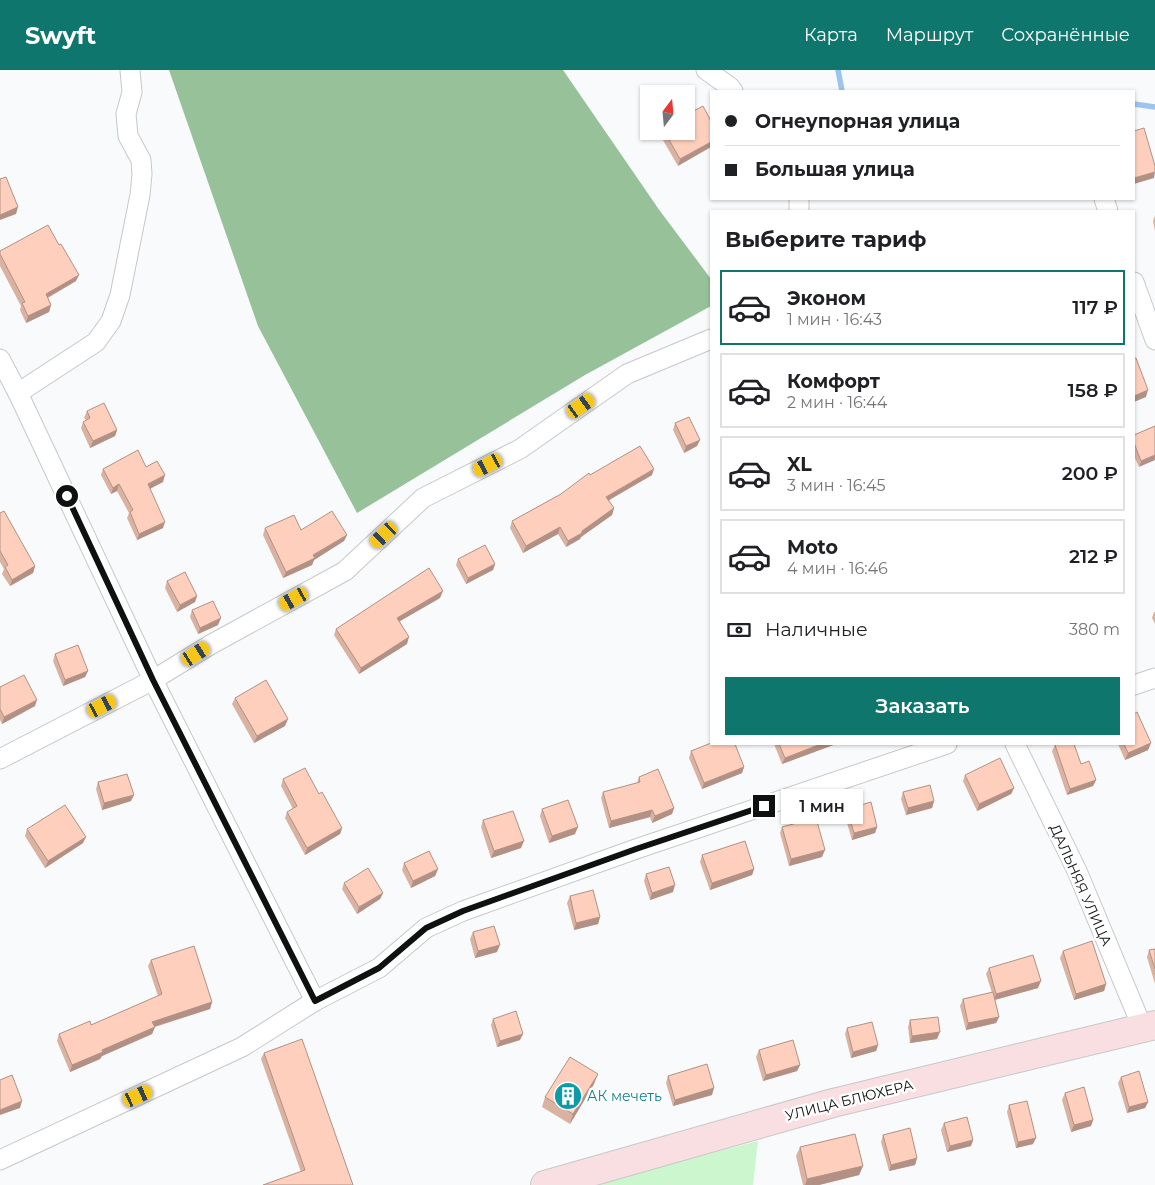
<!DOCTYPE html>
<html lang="ru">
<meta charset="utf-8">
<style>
:root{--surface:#fff;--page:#f6f6f6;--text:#202124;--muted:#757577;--line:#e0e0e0;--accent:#0f766e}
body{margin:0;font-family:Montserrat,sans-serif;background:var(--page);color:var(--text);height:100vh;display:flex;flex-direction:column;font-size:19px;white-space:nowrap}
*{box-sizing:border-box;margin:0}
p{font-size:16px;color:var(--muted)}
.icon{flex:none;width:28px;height:28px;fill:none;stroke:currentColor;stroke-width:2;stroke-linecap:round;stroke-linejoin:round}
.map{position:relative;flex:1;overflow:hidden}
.drawer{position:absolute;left:710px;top:140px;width:425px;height:535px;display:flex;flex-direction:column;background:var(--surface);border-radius:0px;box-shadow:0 1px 4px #0004}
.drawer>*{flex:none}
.guide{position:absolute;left:710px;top:20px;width:425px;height:110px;border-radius:0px;box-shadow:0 1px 4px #0004;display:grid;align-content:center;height:110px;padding:0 15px;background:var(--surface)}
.needle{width:32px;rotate:16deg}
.buttons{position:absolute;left:640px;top:15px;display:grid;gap:10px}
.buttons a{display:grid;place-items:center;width:55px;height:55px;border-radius:0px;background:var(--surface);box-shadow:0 1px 4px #0004;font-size:25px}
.end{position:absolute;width:22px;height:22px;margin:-11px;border:6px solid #0f1010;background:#fff;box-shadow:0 0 0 2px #fff}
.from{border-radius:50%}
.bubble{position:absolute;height:35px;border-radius:0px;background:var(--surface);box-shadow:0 1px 4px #0004;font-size:16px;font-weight:600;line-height:35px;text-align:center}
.car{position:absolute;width:15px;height:30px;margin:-15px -8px;border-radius:6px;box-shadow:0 0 4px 1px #0007;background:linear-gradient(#f5c518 24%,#345 0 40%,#f5c518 0 76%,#345 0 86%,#f5c518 0)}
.guide b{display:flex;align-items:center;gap:18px;height:48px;font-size:19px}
.guide b+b{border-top:1px solid var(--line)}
.guide i{width:12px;height:12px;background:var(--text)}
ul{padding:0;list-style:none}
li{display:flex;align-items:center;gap:15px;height:75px;margin:0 10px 8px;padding:0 5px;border:2px solid var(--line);border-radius:0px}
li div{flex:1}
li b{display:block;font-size:19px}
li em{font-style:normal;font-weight:600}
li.selected{border-color:var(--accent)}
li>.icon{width:45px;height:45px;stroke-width:1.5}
h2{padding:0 15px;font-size:22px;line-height:60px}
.pay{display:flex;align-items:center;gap:12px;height:55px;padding:0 15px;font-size:19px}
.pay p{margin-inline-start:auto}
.cta{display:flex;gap:10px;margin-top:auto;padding:10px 15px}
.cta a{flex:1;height:58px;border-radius:0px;background:var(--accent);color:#fff;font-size:20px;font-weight:600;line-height:58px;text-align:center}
header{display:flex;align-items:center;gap:30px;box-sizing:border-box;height:70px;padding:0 25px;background:var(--accent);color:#fff}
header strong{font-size:24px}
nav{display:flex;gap:28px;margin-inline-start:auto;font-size:18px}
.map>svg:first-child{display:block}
.green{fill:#ccf6cd}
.forest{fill:#97c299}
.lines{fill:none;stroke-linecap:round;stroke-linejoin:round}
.stream{stroke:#9dc4ef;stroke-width:5.5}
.minor-casing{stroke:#c6c8ca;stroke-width:21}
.secondary-casing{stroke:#c6c8ca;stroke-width:30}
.minor{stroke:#fff;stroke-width:19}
.secondary{stroke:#f9dee2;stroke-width:28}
.wall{fill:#dab2a2}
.shaded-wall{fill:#b29184}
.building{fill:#fecfbc;stroke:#b29184}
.route{stroke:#0f1010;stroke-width:6}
.labels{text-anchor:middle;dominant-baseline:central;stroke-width:5;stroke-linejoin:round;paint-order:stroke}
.street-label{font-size:14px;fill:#0f1010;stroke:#fff}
.culture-label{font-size:14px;fill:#0d838f;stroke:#fff;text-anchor:start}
</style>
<header>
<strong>Swyft</strong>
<nav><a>Карта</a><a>Маршрут</a><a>Сохранённые</a></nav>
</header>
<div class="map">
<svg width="1155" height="1115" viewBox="0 0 1155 1115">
<rect width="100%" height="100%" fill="#f8fafc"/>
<polygon class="green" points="758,1071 753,1115 586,1115"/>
<polygon class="forest" points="169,0 563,0 660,141 711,209 711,236 585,305 357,443 258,256"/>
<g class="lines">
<g class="stream">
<polyline points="838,0 842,21"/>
<polyline points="1134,34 1155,37"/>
</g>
<defs>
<g id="minor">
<polyline points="706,0 730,17 733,21"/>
<polyline points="799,129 799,141"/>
<polyline points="1104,129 1108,141"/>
<polyline points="1134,212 1155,270"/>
<polyline points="0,289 18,323 153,610 315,931"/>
<polyline points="18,323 96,272 111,251 120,225 140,125 142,104 141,90 128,66 126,44 132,22 130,0"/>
<polyline points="1134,615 1155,608"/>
<polyline points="1015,674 1077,801 1143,959"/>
<polyline points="0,689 153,610 210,575 345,501 423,428 520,379 627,304 711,269"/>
<polyline points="0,1090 242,977 315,931 379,898 426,858 463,841 636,779 947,674"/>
</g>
<polyline id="secondary" points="545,1115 833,1033 1155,955"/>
</defs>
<use href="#minor" class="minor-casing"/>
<use href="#secondary" class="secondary-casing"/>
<use href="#minor" class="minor"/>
<use href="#secondary" class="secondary"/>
</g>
<g class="wall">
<polygon points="703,36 678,96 660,65 662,61 686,61"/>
<polygon points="1155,145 1155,161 1153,151"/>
<polygon points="0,181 76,211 48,228 51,235 49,242 26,253 20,240 21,236 0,196"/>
<polygon points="87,341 117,360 115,366 90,378 81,358 83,352 86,350 84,348"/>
<polygon points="675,353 697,376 684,383 673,360"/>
<polygon points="1155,356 1139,397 1134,386 1134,365"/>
<polygon points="146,397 163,412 150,418 163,458 137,470 127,448 129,443 117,421 111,424 101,405 103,399"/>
<polygon points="590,405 652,405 609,430 614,438 612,445 581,467 580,469 566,477 558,464 523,483 510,458 512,451 561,424"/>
<polygon points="0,443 35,496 33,503 10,516 2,504 4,499 0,492"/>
<polygon points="265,458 347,465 344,471 314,490 312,495 283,508 263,465"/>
<polygon points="458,489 495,494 493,500 466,514 456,495"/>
<polygon points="167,511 197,526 195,532 177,542 165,518"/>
<polygon points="440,528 400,551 407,574 359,604 334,565 336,559"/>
<polygon points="192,540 218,555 198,564 190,547"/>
<polygon points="1154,542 1155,542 1155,554 1152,548"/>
<polygon points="55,584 88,601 85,607 63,616 53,591"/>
<polygon points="0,617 35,636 2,654 0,650"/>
<polygon points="235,628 285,656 254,673 232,634"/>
<polygon points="1151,673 1148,680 1125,690 1118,674"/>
<polygon points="774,674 836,674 782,694"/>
<polygon points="1055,675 1081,694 1096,710 1093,716 1067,725 1052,681"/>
<polygon points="691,681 744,697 742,703 702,719 689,688"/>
<polygon points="965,705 1014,718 1011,724 977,741 963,711"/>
<polygon points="639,707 674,738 672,744 652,753 650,747 609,758 601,728 603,722 637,713"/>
<polygon points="283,709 319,724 342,758 340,764 305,785 285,748 287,742 293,739 281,716"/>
<polygon points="98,712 131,731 102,740 96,719"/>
<polygon points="903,722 934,731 932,738 906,745 901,729"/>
<polygon points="542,739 575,764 549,773 540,746"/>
<polygon points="847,739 877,757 875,763 852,770 845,746"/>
<polygon points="483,750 521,778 491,788 481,757"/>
<polygon points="782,757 822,787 789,796 780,763"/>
<polygon points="27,759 83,773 45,798 25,766"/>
<polygon points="702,785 754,799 752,805 710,820 700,792"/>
<polygon points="404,793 438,799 435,806 411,818 402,800"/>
<polygon points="646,804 673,822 650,830 644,811"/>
<polygon points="344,813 383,823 380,829 357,844 342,819"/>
<polygon points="570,826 600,847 598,854 574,860 567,833"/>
<polygon points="473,862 497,882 475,888 470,869"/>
<polygon points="1155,879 1155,914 1147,887 1149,880"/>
<polygon points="1063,881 1106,914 1104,921 1074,930 1060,888"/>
<polygon points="151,890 212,932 210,939 155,957 152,964 102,986 100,989 70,1002 57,971 59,964 91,955 158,926 148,896"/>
<polygon points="989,898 1038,918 995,930 999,947 996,953 966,960 960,936 963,929 992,923 986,904"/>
<polygon points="493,949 520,970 497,977 491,955"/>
<polygon points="910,950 937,969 910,973 908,957"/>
<polygon points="847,958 878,975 876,981 851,988 845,964"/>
<polygon points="759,980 800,995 797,1001 763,1011 756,987"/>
<polygon points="264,983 353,1115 301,1102 261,989"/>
<polygon points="668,1006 712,1025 673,1036 666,1013"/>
<polygon points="1121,1007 1148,1032 1145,1038 1127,1043 1118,1013"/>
<polygon points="594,1014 570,1054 542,1037 545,1027"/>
<polygon points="1065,1023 1093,1050 1091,1056 1071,1062 1062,1030"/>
<polygon points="1009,1035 1033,1074 1016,1078 1007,1042"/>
<polygon points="944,1053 973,1070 971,1076 947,1082 941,1060"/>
<polygon points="883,1065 917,1088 915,1095 889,1101 881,1072"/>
<polygon points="800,1077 863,1096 859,1105 819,1115 803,1115 796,1086"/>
</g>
<g class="shaded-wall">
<polygon points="711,72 711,77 678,96 680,89"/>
<polygon points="1155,102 1154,108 1134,114 1134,108"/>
<polygon points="18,137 16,144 0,150 0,145"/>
<polygon points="79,205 76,211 43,230 46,224"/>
<polygon points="51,235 49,242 26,253 28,246"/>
<polygon points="1148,320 1146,327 1134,332 1134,326"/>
<polygon points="117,360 115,366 90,378 93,371"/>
<polygon points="700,370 697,376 684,383 686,376"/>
<polygon points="1155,385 1155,390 1139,397 1141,391"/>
<polygon points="654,399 652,405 604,433 606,427"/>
<polygon points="165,405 163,412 146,421 148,414"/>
<polygon points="119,414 117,421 111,424 113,418"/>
<polygon points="614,438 612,445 581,467 580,469 566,477 568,471"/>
<polygon points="165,452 163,458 137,470 139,464"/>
<polygon points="560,457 558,464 523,483 526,476"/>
<polygon points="347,465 344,471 314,490 312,495 283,508 286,502"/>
<polygon points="495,494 493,500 466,514 468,508"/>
<polygon points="35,496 33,503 10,516 12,510"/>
<polygon points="443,521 440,528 395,554 397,548"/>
<polygon points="197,526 195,532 177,542 180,535"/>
<polygon points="221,548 218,555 198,564 200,558"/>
<polygon points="409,567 407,574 359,604 361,598"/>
<polygon points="88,601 85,607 63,616 65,610"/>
<polygon points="37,630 35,636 2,654 4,647"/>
<polygon points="288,649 285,656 254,673 257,666"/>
<polygon points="1151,673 1148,680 1125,690 1128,683"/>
<polygon points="821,674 836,674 782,694 785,688"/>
<polygon points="744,697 742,703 702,719 704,713"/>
<polygon points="1096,710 1093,716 1067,725 1070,719"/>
<polygon points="1014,718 1011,724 977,741 979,734"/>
<polygon points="134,725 131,731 102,740 104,733"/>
<polygon points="934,731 932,738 906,745 908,738"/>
<polygon points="674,738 672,744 652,753 655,746"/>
<polygon points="652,740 650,747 609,758 611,751"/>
<polygon points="578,757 575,764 549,773 552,766"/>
<polygon points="877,757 875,763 852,770 854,763"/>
<polygon points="342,758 340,764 305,785 307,778"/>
<polygon points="86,767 83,773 45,798 48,791"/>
<polygon points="524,771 521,778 491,788 494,781"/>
<polygon points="825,780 822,787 789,796 791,789"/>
<polygon points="438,799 435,806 411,818 413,811"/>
<polygon points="754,799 752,805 710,820 712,813"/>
<polygon points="675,815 673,822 650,830 652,823"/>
<polygon points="383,823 380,829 357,844 359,837"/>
<polygon points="600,847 598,854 574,860 576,853"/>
<polygon points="500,875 497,882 475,888 478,881"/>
<polygon points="1041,911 1038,918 994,930 996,924"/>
<polygon points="1106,914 1104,921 1074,930 1076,924"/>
<polygon points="212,932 210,939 150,958 152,952"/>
<polygon points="999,947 996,953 966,960 968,953"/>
<polygon points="155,957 152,964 102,986 100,989 70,1002 72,995 102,980"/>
<polygon points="940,962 937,969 910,973 912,966"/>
<polygon points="523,964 520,970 497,977 500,971"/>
<polygon points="878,975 876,981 851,988 853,982"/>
<polygon points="800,995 797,1001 763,1011 766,1005"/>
<polygon points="598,1004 594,1014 570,1054 573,1044"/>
<polygon points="714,1018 712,1025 673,1036 675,1030"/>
<polygon points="22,1031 20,1038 0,1045 0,1040"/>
<polygon points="1148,1032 1145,1038 1127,1043 1129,1037"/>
<polygon points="1093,1050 1091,1056 1071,1062 1074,1055"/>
<polygon points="1036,1068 1033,1074 1016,1078 1018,1072"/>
<polygon points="973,1070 971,1076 947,1082 950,1076"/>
<polygon points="917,1088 915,1095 889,1101 891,1095"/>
<polygon points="863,1096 859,1105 819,1115 805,1115 807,1109"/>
</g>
<g class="building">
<polygon points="703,36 711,51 711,72 680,89 664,61 686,61 686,45"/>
<polygon points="1144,58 1155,96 1155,102 1134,108 1134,61"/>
<polygon points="6,107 18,137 0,145 0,109"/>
<polygon points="48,155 59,175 61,174 79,205 46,224 51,235 28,246 22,233 25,232 0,184 0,181"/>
<polygon points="1136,288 1148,320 1134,326 1134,289"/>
<polygon points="104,333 117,360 93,371 83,352 90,348 87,341"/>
<polygon points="689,347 700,370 686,376 675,353"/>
<polygon points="1155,356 1155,385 1141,391 1134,373 1134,365"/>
<polygon points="640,376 654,399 606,427 614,438 582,461 582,463 568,471 560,457 526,476 512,451 561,424 589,403 590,405"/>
<polygon points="138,380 146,397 157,391 165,405 148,414 165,452 139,464 130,442 133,440 119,414 113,418 103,399"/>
<polygon points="4,441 35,496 12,510 5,497 8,495 0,481 0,443"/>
<polygon points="332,441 347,465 313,485 315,488 286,502 265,458 294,445 301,460"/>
<polygon points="485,475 495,494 468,508 458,489"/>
<polygon points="429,498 443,521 397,548 409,567 361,598 336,559"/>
<polygon points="185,502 197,526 180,535 167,511"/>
<polygon points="213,531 221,548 200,558 192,540"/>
<polygon points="78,575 88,601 65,610 55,584"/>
<polygon points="24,605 37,630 4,647 0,639 0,617"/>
<polygon points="266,610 288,649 257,666 235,628"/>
<polygon points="1137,642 1151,673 1128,683 1124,674 1134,674 1134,644"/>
<polygon points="711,673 711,674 735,674 744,697 704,713 691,681"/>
<polygon points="779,674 821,674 785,688"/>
<polygon points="1058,674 1074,674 1081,694 1089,691 1096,710 1070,719 1055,675"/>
<polygon points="1000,688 1014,718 979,734 965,705"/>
<polygon points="305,698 319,724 322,722 342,758 307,778 287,742 297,736 283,709"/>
<polygon points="658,699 674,738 655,746 652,740 611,751 603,722 640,712 639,707"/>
<polygon points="127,704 134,725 104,733 98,712"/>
<polygon points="930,715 934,731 908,738 903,722"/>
<polygon points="568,730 578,757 552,766 542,739"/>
<polygon points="871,732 877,757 854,763 847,739"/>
<polygon points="65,735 86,767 48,791 27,759"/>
<polygon points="513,741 524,771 494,781 483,750"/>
<polygon points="816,748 825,780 791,789 782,757"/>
<polygon points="745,771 754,799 712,813 702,785"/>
<polygon points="429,781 438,799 413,811 404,793"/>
<polygon points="669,797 675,815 652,823 646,804"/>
<polygon points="368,798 383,823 359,837 344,813"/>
<polygon points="593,820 600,847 576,853 570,826"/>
<polygon points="494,856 500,875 478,881 473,862"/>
<polygon points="1092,871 1106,914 1076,924 1063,881"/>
<polygon points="194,876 212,932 152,952 155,957 102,980 103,982 72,995 59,964 90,951 91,955 162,924 151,890"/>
<polygon points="1155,879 1155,899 1149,880"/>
<polygon points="1033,885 1041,911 996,924 989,898"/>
<polygon points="993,922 999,947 968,953 963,929"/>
<polygon points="516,941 523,964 500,971 493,949"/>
<polygon points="938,947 940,962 912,966 910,950"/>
<polygon points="872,952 878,975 853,982 847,958"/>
<polygon points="302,969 353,1115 263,1115 305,1100 264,983"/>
<polygon points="793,970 800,995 766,1005 759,980"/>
<polygon points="570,987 598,1004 573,1044 545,1027"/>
<polygon points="707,994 714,1018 675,1030 668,1006"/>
<polygon points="1139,1001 1148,1032 1129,1037 1121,1007"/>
<polygon points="12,1005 22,1031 0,1040 0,1010"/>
<polygon points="1084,1017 1093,1050 1074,1055 1065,1023"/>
<polygon points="1027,1031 1036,1068 1018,1072 1009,1035"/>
<polygon points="967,1047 973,1070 950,1076 944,1053"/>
<polygon points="910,1058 917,1088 891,1095 883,1065"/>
<polygon points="855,1064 863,1096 807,1109 800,1077"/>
</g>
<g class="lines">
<polyline class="route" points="67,426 153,610 315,931 379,898 426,858 463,841 636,779 764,736"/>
</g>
<defs>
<symbol id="building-disc" viewBox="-11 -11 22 22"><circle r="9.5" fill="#0f9aa8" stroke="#fff"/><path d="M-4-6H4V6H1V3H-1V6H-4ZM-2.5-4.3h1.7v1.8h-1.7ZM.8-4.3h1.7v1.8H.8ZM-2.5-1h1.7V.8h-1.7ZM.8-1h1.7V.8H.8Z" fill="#fff"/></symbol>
</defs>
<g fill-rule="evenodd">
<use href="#building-disc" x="552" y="1010" width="32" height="32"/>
</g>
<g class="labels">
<g class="street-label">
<text transform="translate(1081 815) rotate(66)">ДАЛЬНЯЯ УЛИЦА</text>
<text transform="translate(849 1030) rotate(-14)">УЛИЦА БЛЮХЕРА</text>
</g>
<g class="culture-label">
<text x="587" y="1026">АК мечеть</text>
</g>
</g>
</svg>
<div class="buttons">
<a><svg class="needle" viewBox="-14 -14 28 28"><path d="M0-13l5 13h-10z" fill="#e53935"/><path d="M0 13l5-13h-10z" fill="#757577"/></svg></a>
</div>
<i class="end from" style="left:67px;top:426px"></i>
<i class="end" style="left:764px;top:736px"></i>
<div class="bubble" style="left:781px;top:719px;width:82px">1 мин</div>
<i class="car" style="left:581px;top:336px;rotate:55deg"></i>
<i class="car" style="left:488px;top:395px;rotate:243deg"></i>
<i class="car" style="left:384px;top:465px;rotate:227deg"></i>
<i class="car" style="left:294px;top:529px;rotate:241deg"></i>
<i class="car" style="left:196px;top:584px;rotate:58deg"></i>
<i class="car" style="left:102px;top:636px;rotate:63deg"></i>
<i class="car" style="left:138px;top:1026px;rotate:65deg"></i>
<div class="guide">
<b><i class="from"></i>Огнеупорная улица</b>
<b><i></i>Большая улица</b>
</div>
<section class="drawer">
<h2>Выберите тариф</h2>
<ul>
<li class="selected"><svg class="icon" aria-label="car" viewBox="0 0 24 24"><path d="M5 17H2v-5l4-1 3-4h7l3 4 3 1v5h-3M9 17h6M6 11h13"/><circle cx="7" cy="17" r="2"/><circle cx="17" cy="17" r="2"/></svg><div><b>Эконом</b><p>1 мин · 16:43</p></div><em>117 ₽</em></li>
<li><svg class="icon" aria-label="car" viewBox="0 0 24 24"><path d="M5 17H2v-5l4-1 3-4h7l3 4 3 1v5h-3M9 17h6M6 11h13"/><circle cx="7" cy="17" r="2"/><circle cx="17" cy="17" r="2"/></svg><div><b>Комфорт</b><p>2 мин · 16:44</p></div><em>158 ₽</em></li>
<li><svg class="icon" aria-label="car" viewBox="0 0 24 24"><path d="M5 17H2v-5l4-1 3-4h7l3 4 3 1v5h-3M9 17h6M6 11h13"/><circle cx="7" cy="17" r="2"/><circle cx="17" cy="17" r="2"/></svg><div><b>XL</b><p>3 мин · 16:45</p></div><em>200 ₽</em></li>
<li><svg class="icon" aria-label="car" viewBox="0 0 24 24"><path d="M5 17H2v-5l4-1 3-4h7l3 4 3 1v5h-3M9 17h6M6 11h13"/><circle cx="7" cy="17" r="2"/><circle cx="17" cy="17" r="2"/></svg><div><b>Moto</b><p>4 мин · 16:46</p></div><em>212 ₽</em></li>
</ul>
<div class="pay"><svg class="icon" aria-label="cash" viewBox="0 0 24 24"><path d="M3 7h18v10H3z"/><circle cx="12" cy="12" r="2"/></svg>Наличные<p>380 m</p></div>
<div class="cta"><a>Заказать</a></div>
</section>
</div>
